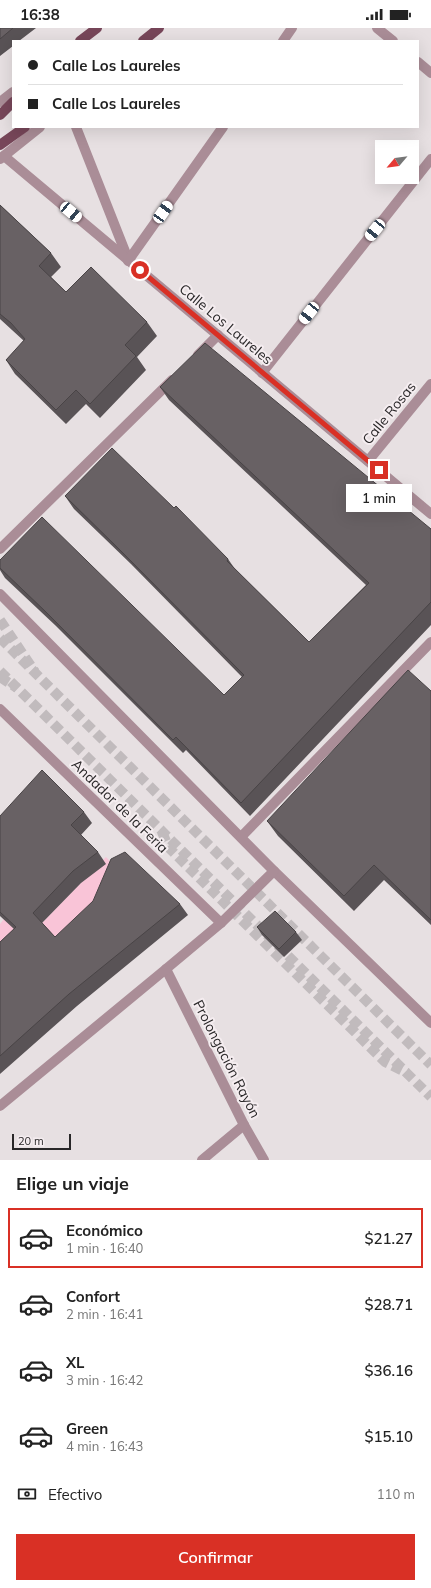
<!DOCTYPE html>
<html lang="es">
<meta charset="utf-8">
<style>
:root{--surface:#fff;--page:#f2f2f2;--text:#222;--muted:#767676;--line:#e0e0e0;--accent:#d93025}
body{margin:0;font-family:Mulish,sans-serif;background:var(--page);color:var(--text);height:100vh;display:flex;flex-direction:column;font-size:15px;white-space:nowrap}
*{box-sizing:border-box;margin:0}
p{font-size:13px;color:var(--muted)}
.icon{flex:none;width:22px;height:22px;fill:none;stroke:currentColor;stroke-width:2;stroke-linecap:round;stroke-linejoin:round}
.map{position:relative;height:1132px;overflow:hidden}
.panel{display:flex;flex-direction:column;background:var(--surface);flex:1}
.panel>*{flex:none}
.guide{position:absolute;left:12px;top:12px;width:407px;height:88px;border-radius:0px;box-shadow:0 4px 16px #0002;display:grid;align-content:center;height:88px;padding:0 16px;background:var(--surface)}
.needle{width:26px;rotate:241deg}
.buttons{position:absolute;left:375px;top:112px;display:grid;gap:8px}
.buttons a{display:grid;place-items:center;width:44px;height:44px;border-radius:0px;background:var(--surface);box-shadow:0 4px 16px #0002;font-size:20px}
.scale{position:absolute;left:12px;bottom:10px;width:59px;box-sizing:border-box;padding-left:4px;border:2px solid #292728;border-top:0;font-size:11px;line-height:14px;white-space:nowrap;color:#292728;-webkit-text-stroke:3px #f5edf0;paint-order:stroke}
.end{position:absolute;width:18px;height:18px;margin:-9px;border:5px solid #d93025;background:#fff;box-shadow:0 0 0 2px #fff}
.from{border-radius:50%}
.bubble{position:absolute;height:28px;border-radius:0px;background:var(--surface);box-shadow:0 4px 16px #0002;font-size:13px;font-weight:600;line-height:28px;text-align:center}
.car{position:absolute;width:12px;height:24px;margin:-12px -6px;border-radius:5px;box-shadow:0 0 3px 1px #0007;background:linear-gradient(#fff 24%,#345 0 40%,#fff 0 76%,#345 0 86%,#fff 0)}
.guide b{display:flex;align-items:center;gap:14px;height:38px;font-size:15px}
.guide b+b{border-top:1px solid var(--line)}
.guide i{width:10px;height:10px;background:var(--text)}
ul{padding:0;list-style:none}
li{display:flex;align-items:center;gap:12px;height:60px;margin:0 8px 6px;padding:0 8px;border:2px solid transparent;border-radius:0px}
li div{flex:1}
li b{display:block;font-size:15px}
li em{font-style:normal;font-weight:600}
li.active{border-color:var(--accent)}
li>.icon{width:36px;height:36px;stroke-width:1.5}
h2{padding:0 16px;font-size:18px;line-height:48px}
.pay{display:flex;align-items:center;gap:10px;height:44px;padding:0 16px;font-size:15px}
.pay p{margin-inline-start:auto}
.button{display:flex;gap:8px;margin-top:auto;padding:8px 16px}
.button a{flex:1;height:46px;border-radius:0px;background:var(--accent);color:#fff;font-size:16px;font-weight:600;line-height:46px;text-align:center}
.status{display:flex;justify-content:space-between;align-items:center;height:28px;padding:0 20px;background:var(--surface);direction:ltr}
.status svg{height:11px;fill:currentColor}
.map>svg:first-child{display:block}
.green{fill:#f9c4d7}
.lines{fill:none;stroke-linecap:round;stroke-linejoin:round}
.minor-tunnel{stroke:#c1bbbd;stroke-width:10;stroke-dasharray:10 5;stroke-linecap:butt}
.major-tunnel{stroke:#c1bbbd;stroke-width:10;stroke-dasharray:10 5;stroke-linecap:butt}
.minor{stroke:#aa8d97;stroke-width:10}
.major{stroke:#774659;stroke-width:10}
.wall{fill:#595356}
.building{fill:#686164;stroke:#494446}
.route{stroke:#d93025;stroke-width:5}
.labels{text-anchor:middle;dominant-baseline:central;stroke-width:4;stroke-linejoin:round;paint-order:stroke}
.street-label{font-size:14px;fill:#292728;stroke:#f5edf0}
</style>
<div class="status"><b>16:38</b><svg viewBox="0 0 49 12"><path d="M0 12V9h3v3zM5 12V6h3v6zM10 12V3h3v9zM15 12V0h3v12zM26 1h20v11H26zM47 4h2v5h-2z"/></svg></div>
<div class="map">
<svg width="431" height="1132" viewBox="0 0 431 1132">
<rect width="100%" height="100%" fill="#e7e0e2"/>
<g class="green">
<polygon points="106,829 119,843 63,920 41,896"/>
<polygon points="4,891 24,910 0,934 0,896"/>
</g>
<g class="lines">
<g class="minor-tunnel">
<polyline points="0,592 35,644"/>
<polyline points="0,649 17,660"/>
<polyline points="162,804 169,820 385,1034 407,1045"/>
</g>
<g class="major-tunnel">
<polyline points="0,610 431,1037"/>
<polyline points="0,643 431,1069"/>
</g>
<g class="minor">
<polyline points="377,0 393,13"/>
<polyline points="283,13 292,0"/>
<polyline points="418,34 431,45"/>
<polyline points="0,74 13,64"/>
<polyline points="76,99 128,231"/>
<polyline points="4,128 431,486"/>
<polyline points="0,131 40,99"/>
<polyline points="128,233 223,99"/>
<polyline points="198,327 218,307"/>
<polyline points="262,345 431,131"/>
<polyline points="368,433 431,356"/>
<polyline points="0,521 172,352"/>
<polyline points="0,566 274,843 431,995"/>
<polyline points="0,681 221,895"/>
<polyline points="241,809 431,614"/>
<polyline points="166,941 244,1097 264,1132"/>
<polyline points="0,1078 166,941 221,895 274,843"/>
<polyline points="202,1132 244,1097"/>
</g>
<g class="major">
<polyline points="80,13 97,0"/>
<polyline points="143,13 159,0"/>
<polyline points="0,87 13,74"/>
<polyline points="0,117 25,99"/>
</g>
</g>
<g class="wall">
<polygon points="0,0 36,0 19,13 13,13 13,18 0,28"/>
<polygon points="0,177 51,225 61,239 51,249 66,264 147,294 157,308 137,329 146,342 100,390 86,376 66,396 15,346 6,332 24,313 0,291"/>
<polygon points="160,359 431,501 431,597 250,788 186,722 183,725 56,598 5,550 0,542 0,532 224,667 242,649 131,536 74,481 65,468 174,480 228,531 235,541 309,614 366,557 169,372"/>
<polygon points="431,663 431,897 384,852 354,883 278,808 267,793"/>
<polygon points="84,784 92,795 81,807 98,824 106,836 81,855 42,895 55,909 180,876 188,887 77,978 0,1046 0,914 14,901 0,888 0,788"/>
<polygon points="257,899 296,904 302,912 284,929 262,907"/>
</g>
<g class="building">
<polygon points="0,0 13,0 0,11"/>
<polygon points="0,177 51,225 39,238 66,264 91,239 147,294 125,317 136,328 90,376 76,362 56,382 6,332 25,311 11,295 0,286"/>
<polygon points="205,315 431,501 431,574 241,775 176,709 173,712 46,584 0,540 0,532 42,489 224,667 244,647 121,523 65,468 112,420 174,480 176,478 228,531 227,533 309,614 369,555 160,359"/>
<polygon points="408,642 431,663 431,892 374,837 344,868 267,793"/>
<polygon points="42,742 84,784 71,797 98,824 73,843 33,885 55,909 93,873 111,831 125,824 180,876 69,966 0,1028 0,914 16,899 0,884 0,788"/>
<polygon points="275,883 296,904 279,921 257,899"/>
</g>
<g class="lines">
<polyline class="route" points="140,242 379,442"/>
</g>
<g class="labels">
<g class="street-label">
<text transform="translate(226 296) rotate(40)">Calle Los Laureles</text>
<text transform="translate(389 385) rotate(-51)">Calle Rosas</text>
<text transform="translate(120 778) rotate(44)">Andador de la Feria</text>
<text transform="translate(227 1031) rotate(63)">Prolongación Rayón</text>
</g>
</g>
</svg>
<div class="buttons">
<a><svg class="needle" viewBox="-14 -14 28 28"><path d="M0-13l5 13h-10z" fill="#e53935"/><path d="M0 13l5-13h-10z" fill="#767676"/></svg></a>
</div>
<div class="scale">20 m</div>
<i class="end from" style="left:140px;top:242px"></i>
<i class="end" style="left:379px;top:442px"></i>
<div class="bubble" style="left:346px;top:456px;width:66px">1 min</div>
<i class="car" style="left:71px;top:184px;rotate:130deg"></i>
<i class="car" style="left:163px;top:184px;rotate:35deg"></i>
<i class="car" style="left:375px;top:202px;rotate:219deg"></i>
<i class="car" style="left:309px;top:285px;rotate:218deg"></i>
<div class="guide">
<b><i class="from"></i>Calle Los Laureles</b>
<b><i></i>Calle Los Laureles</b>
</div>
</div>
<section class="panel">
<h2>Elige un viaje</h2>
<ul>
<li class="active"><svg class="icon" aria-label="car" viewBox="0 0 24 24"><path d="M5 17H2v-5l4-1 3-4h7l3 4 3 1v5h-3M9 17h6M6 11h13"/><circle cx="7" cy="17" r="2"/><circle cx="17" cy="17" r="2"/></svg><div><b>Económico</b><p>1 min · 16:40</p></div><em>$21.27</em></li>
<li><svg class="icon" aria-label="car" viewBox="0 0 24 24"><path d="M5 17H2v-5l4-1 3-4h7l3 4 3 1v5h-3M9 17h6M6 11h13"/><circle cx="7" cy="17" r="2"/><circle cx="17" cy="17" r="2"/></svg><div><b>Confort</b><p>2 min · 16:41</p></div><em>$28.71</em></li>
<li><svg class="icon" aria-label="car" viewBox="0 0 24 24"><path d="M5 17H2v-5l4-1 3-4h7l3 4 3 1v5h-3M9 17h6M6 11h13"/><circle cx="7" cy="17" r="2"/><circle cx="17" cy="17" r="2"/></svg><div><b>XL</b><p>3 min · 16:42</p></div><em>$36.16</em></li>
<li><svg class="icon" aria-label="car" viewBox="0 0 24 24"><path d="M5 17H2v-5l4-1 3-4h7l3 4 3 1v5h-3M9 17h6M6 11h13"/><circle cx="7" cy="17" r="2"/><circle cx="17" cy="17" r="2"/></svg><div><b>Green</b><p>4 min · 16:43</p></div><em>$15.10</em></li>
</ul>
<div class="pay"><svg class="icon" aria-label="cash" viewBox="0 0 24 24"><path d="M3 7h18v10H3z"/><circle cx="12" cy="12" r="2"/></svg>Efectivo<p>110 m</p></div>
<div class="button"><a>Confirmar</a></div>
</section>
